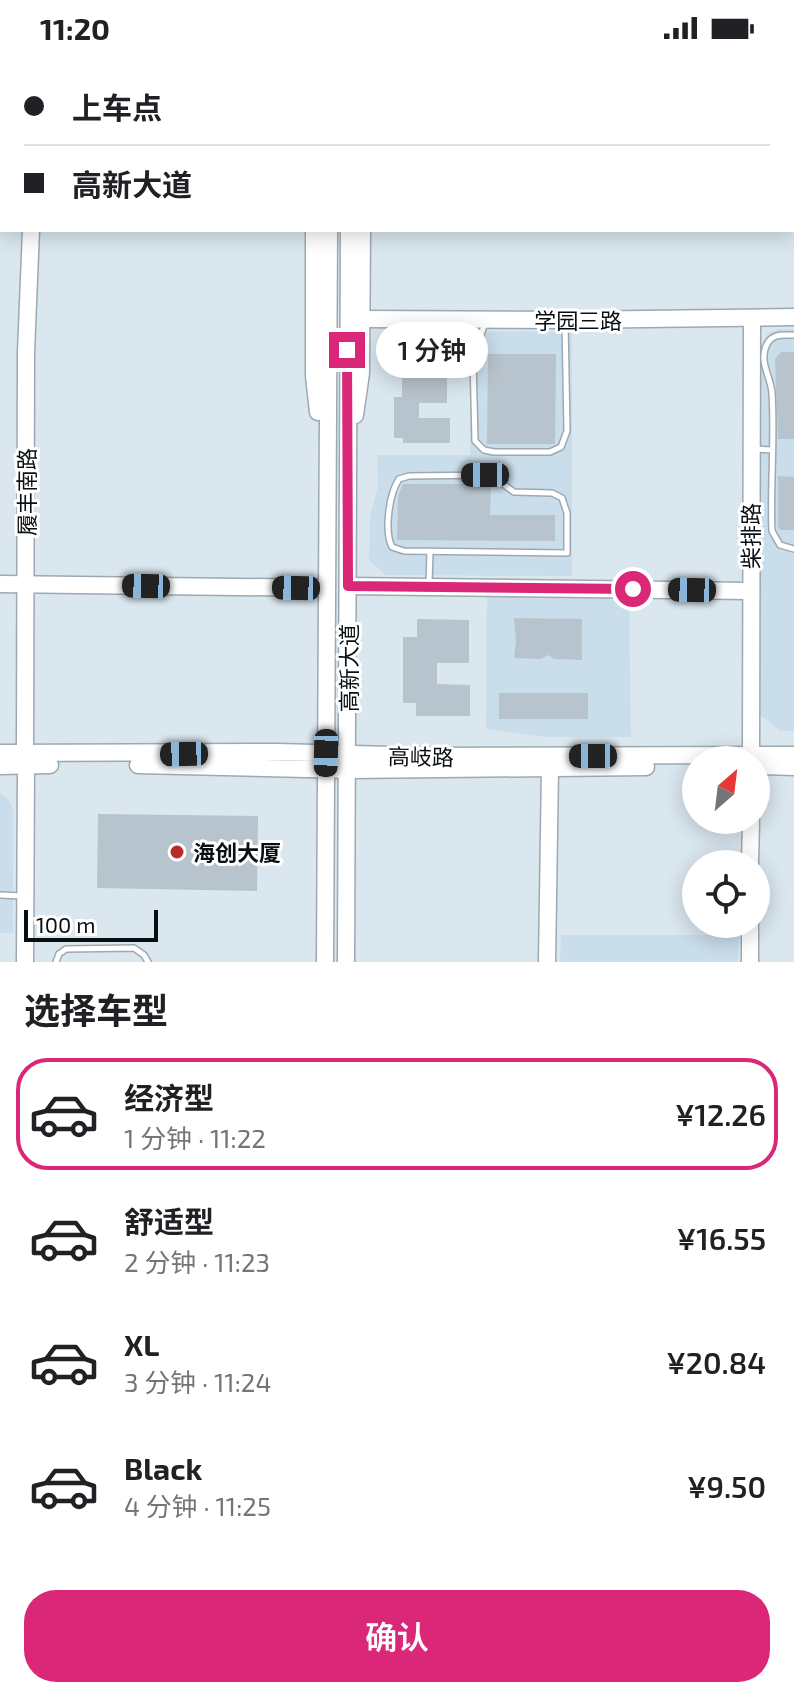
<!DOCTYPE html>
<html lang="zh">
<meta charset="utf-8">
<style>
:root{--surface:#fff;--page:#f2f2f2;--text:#202124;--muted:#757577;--line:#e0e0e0;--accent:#db2777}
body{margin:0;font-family:"Exo 2","Noto Sans SC",sans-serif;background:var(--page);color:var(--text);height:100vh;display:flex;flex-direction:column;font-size:30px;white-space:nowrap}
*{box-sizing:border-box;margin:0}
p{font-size:26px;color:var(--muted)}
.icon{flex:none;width:44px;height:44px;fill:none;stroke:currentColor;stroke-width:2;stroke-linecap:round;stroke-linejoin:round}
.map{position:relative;height:906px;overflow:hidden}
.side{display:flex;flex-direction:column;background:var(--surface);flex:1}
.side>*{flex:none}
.top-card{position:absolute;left:0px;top:0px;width:794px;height:176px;box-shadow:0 4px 20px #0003;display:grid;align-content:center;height:176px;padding:0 24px;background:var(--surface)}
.needle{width:52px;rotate:28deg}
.controls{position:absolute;left:682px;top:690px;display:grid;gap:16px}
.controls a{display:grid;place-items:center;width:88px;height:88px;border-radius:50%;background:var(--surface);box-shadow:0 4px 20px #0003;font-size:40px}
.scale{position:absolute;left:24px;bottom:20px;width:134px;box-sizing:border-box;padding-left:8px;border:4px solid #090e10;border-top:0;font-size:22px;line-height:28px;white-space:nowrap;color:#090e10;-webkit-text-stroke:6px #fff;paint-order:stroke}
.end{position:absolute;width:36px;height:36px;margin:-18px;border:10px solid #db2777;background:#fff;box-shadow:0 0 0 4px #fff}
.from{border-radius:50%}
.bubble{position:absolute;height:56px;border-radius:28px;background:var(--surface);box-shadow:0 4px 20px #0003;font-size:26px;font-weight:600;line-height:56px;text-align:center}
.car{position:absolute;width:24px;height:48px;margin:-24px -12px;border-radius:10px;box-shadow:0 0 6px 2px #0007;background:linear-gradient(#222 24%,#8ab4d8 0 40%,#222 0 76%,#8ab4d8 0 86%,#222 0)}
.top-card b{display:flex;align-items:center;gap:28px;height:76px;font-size:30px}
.top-card b+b{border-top:2px solid var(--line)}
.top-card i{width:20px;height:20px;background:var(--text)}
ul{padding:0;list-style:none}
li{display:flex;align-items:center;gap:24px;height:112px;margin:0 16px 12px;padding:0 8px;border:4px solid transparent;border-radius:32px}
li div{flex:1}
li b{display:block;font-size:30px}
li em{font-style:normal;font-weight:600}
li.active{border-color:var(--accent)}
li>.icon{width:72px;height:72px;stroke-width:1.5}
h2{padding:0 24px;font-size:36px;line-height:96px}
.cta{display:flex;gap:16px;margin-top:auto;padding:16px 24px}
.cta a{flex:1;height:92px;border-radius:32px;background:var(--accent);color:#fff;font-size:32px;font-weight:600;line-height:92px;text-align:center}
.status{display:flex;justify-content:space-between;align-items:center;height:56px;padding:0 40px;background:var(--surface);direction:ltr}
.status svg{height:22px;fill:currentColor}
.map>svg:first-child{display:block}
.built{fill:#c9ddea}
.green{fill:#97b7cb}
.building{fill:#b8c4cd}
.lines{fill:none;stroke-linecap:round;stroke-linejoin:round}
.secondary-tunnel{stroke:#bbc6ce;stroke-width:16;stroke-dasharray:16 8;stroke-linecap:butt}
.lane-casing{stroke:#9da9b2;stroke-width:8}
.secondary-casing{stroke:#9da9b2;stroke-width:19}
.primary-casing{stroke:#6f94aa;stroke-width:19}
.lane{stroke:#fff;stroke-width:5}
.secondary{stroke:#fff;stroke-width:16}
.primary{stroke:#caeafe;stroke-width:16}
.route{stroke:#db2777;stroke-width:10}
.poi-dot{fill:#b92a2b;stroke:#fff;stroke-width:3}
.labels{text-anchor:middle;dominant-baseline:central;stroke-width:6;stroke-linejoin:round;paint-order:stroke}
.street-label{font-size:22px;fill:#090e10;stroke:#fff}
.poi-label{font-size:22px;font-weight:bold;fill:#090e10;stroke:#fff;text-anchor:start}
</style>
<div class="status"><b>11:20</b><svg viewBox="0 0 49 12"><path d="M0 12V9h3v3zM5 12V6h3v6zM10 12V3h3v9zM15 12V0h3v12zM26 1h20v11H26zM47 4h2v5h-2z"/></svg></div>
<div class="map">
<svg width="794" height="906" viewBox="0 0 794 906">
<rect width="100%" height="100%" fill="#dae7ef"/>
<g class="built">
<polygon points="778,273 794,273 794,675 780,675 760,659 760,293 767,278"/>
<polygon points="470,275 572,276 572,520 386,519 369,504 370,461 378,431 377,399 470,399"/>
<polygon points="629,540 631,681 545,681 486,673 487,541"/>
<polygon points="0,737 8,743 13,753 13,877 0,877"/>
<polygon points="561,879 739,879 738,906 560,906"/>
</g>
<polygon class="green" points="0,0 150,2 2,2 0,146"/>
<g class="building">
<polygon points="781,296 794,296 794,383 778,383 775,303"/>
<polygon points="488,298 556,298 555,388 487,388"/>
<polygon points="402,305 447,306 447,347 419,347 419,362 450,362 450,387 403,387 403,382 394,382 394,341 402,341"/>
<polygon points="778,420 794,421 794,474 781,474 778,471"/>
<polygon points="403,428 491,428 490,459 555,459 555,485 397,484 398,440"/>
<polygon points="514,562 582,563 582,604 554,603 548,599 541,603 514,602 516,585"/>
<polygon points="417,563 469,564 469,607 437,607 437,628 470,629 470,660 416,660 416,647 403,647 403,581 417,581"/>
<rect x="499" y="637" width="89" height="26"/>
<polygon points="98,758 258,760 257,835 97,832"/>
</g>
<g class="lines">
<g class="secondary-tunnel">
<polyline points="331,0 331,2"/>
<polyline points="351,2 351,0"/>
</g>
<defs>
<g id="lane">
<polyline points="485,267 473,303 475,385 484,394 494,396 550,396 561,391 567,375 565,265"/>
<path d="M794 279C783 279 773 277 767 288 758 305 771 321 772 337 775 383 770 429 772 475L780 489 794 493"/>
<polyline points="753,393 772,394"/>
<path d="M491 419 514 436 552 437 562 442 567 457V497L404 495 392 491C384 475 389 438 399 423L409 420Z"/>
<polyline points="429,527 430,496"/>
<polyline points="0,839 23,840"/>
<polyline points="56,906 59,898 66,893 134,892 144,899 148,906"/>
</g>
<g id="secondary">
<polyline points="284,0 290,2"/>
<polyline points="40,2 40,0"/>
<polyline points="314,174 314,320 318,356"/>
<polyline points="362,263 565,264 794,261"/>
<polyline points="355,359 361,317 362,174"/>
<polyline points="0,528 326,532"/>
<polyline points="348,530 750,535"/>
<polyline points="0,697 277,696 429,700 794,699"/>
<polyline points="25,697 26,296 31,174"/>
<polyline points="751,699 752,262"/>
<polyline points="138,709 348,714 646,711"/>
<polyline points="0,710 50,709"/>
<polyline points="758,710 794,711"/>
<polyline points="750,808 751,764"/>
<polyline points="25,906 26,709"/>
<polyline points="325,906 329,174"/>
<polyline points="346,906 349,174"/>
<polyline points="547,906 550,712"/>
<polyline points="750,906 750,868"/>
</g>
<g id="primary">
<polyline points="466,0 492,2"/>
<polyline points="659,0 684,2"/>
<polyline points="792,10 794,11"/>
<polyline points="792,28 794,28"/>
</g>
</defs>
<use href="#lane" class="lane-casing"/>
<use href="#secondary" class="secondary-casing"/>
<use href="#primary" class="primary-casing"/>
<use href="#lane" class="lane"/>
<use href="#secondary" class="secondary"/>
<use href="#primary" class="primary"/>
</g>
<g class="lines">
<polyline class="route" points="347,294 348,530 633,533"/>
</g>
<circle class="poi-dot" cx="177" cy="796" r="8"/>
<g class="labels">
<g class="street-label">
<text x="578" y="264">学园三路</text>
<text transform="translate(26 436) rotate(-90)">履丰南路</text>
<text transform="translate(750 480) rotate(-90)">柴排路</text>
<text transform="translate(348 612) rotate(-90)">高新大道</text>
<text transform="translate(421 700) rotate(1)">高岐路</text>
</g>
<g class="poi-label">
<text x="193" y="796">海创大厦</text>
</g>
</g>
</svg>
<div class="controls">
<a><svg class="needle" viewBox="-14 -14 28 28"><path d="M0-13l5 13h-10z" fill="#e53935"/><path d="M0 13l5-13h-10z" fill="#757577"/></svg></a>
<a><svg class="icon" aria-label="locate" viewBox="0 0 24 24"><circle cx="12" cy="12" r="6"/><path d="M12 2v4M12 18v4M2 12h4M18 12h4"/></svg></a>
</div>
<div class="scale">100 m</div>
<i class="end from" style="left:633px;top:533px"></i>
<i class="end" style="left:347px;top:294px"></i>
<div class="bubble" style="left:376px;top:266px;width:112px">1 分钟</div>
<i class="car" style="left:485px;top:419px;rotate:270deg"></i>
<i class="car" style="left:146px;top:530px;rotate:271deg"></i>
<i class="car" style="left:296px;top:532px;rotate:271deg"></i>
<i class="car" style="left:692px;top:534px;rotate:271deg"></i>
<i class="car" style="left:326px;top:697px;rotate:181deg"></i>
<i class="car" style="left:184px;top:698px;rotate:269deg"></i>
<i class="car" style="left:593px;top:700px;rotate:270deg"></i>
<div class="top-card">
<b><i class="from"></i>上车点</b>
<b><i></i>高新大道</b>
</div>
</div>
<section class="side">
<h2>选择车型</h2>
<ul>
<li class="active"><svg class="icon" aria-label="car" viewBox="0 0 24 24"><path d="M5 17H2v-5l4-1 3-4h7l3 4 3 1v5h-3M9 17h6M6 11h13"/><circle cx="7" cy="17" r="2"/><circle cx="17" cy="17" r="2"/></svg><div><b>经济型</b><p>1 分钟 · 11:22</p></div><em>¥12.26</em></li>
<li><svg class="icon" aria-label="car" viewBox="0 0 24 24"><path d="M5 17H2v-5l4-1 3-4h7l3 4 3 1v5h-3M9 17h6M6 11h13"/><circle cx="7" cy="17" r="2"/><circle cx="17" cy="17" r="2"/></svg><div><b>舒适型</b><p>2 分钟 · 11:23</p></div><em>¥16.55</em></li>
<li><svg class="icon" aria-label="car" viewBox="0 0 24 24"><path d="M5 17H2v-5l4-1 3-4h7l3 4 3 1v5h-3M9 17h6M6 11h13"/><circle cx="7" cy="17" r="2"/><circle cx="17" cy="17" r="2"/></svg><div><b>XL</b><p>3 分钟 · 11:24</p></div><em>¥20.84</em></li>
<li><svg class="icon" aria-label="car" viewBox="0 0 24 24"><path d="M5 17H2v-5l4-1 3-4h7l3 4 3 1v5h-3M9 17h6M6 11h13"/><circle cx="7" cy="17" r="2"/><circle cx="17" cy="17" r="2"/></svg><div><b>Black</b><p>4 分钟 · 11:25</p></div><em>¥9.50</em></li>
</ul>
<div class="cta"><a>确认</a></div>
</section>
